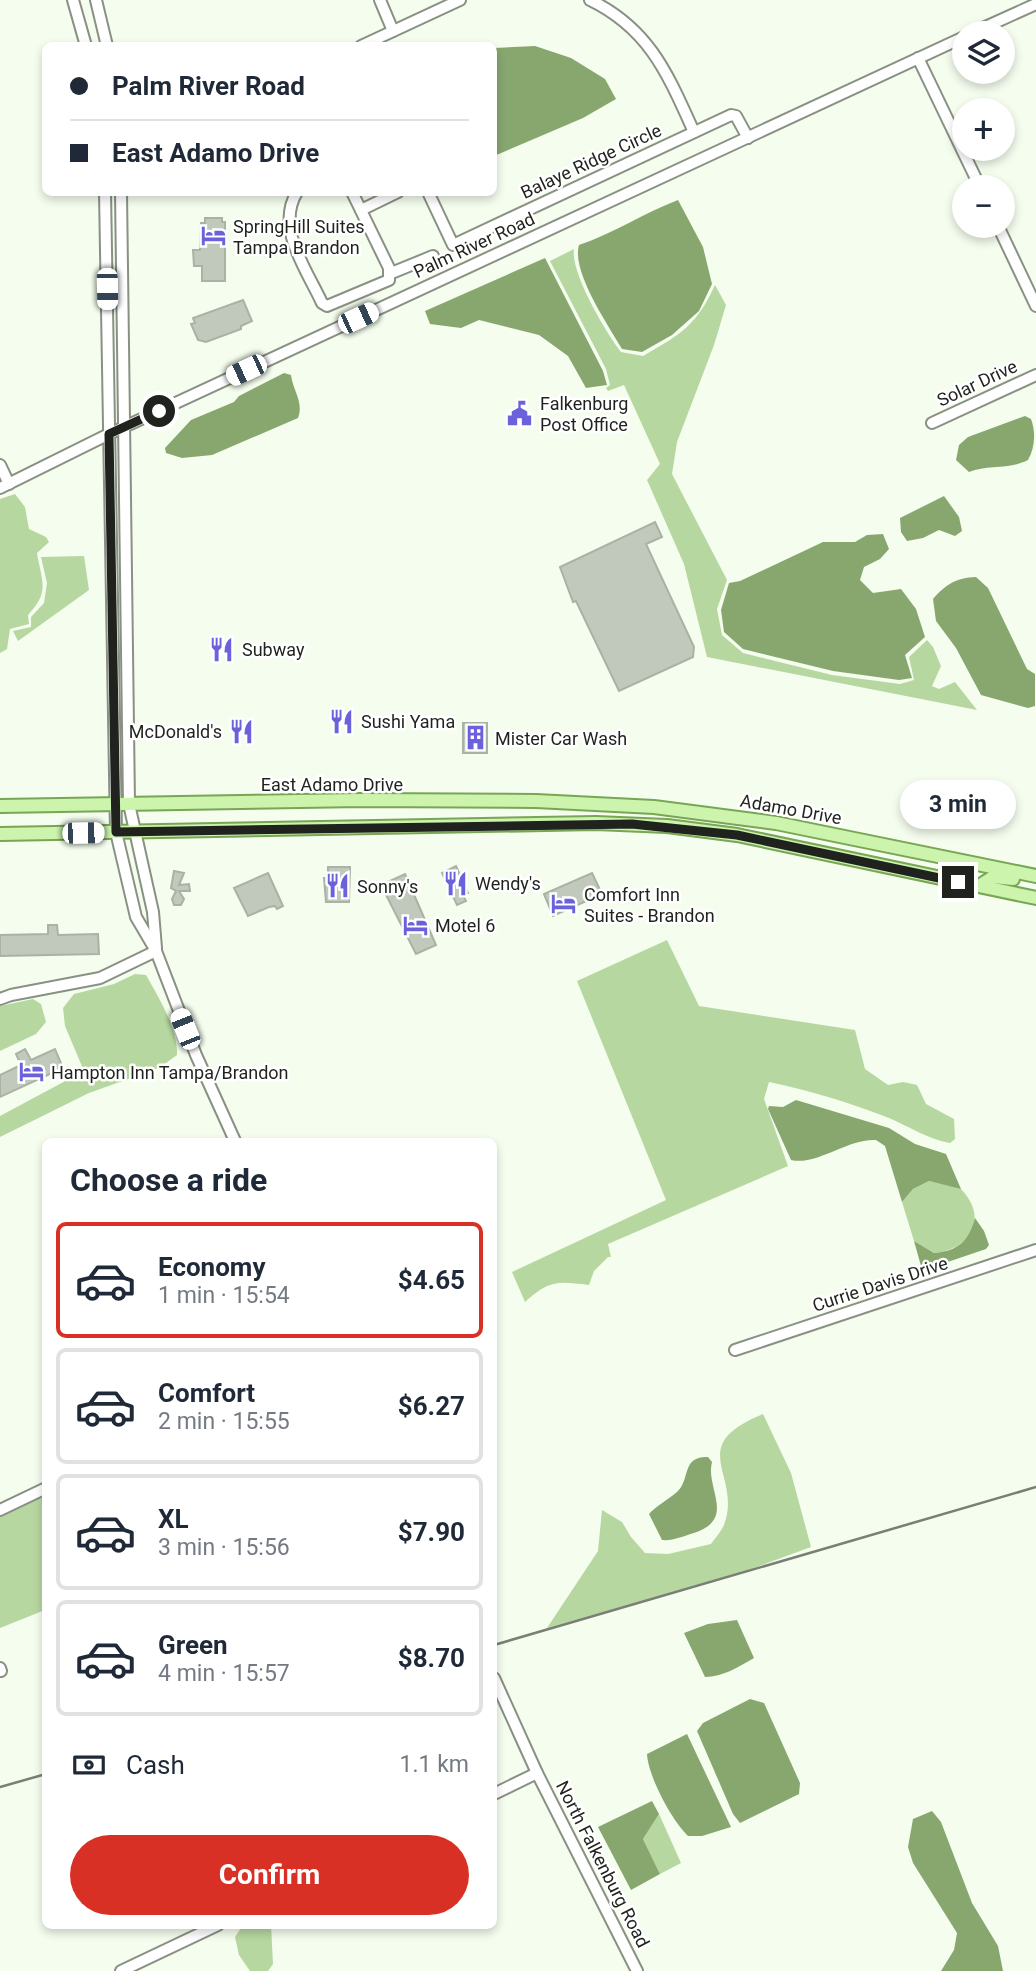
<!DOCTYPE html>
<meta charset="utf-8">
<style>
:root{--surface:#fff;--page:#f6f6f7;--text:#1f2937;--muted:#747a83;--line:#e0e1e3;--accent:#d93025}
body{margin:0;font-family:Roboto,sans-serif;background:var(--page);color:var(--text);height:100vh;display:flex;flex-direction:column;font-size:26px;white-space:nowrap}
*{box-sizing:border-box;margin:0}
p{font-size:23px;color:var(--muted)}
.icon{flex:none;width:38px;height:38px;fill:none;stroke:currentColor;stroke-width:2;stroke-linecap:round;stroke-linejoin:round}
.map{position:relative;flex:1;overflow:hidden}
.drawer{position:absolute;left:42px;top:1138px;width:455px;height:791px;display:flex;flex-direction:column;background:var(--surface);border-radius:10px;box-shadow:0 4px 10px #0003}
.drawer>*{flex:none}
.guide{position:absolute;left:42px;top:42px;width:455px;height:154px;border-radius:10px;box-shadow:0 4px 10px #0003;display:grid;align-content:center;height:154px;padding:0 28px;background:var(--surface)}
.fabs{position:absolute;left:952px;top:21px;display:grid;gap:14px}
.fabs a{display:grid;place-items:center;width:63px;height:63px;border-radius:50%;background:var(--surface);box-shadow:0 4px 10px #0003;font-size:35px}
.end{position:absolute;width:32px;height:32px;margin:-16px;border:9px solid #1f221d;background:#fff;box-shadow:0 0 0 4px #fff}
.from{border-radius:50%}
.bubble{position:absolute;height:49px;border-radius:24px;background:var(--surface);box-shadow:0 4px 10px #0003;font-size:23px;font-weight:700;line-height:49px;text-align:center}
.car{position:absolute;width:21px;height:42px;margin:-21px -10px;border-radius:9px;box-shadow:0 0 5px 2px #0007;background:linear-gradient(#fff 24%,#345 0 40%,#fff 0 76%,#345 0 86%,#fff 0)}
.guide b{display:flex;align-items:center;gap:24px;height:66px;font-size:26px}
.guide b+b{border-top:2px solid var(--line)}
.guide i{width:18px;height:18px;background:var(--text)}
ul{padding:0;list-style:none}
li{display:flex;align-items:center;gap:21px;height:116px;margin:0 14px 10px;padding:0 14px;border:4px solid var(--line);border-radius:10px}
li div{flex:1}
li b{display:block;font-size:26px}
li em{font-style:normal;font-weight:700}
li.active{border-color:var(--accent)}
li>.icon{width:63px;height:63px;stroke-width:1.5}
h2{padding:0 28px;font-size:32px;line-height:84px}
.pay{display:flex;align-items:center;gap:18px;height:77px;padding:0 28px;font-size:26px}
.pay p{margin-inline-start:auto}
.button{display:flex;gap:14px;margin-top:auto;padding:14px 28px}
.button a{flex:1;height:80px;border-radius:42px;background:var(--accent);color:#fff;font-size:28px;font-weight:700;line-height:80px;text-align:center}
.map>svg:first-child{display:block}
.green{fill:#b7d7a0}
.water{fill:#87a76f}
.building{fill:#c0c9bb;stroke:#aab2a5;stroke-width:2}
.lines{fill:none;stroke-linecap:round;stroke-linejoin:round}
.minor-casing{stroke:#899184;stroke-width:14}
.major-casing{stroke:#79a556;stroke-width:16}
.minor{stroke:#fff;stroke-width:10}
.major{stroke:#ccf4ac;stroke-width:12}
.rail{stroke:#797f75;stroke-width:2.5}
.route{stroke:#1f221d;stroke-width:9}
.labels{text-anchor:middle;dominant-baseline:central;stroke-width:5;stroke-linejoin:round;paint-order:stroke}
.street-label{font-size:18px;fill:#1f221d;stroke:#fff}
.poi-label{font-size:18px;fill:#1f221d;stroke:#fff;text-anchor:start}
</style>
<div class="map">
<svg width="1036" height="1971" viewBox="0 0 1036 1971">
<rect width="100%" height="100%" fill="#f4fdee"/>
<g class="green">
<path d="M574 249C570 272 606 333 621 352L643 356C681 334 696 326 715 285L726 305 714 345 677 442 672 474 727 580 717 609 722 635 743 653 832 675 900 684 914 680 909 657 927 640 933 647 941 666 932 686 939 689 955 682 977 710 707 657 684 564 647 480 660 464 624 385 608 391 606 388 610 385 606 369 550 261Z"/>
<path d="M15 494 25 507 29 529 46 537 49 542 37 553C42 583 50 591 28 615L29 624 10 629 7 649 0 653V499Z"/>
<polygon points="84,556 89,590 18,641 13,631 31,627 31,617 44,603 47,583 41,557"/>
<path d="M667 940 699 1006 855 1030 865 1069 888 1085 903 1082 917 1085 926 1104 954 1119 955 1139 950 1143C928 1139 910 1127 889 1118 848 1102 812 1091 769 1082L764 1099 788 1166 608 1244 611 1257H608L594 1271 589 1285C558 1281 549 1280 525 1302L512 1272 666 1200 577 981Z"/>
<path d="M135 974 146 975C159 998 178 1029 177 1055L159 1068 89 1093 0 1137V1116L84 1071 65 1026 63 1008 74 994 114 984Z"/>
<polygon points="33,999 41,1004 46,1022 36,1034 0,1051 0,1006"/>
<path d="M929 1181 960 1188C989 1217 972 1249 934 1253L914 1241 902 1202 913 1189Z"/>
<path d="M763 1414 791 1473 811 1547 735 1575 547 1628 598 1551 602 1510 622 1522 631 1537 645 1553 668 1554 711 1544C715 1538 721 1532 724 1525 743 1474 683 1447 763 1414Z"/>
<polygon points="45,1493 45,1610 0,1628 0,1515"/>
<polygon points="659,1814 681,1863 660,1874 643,1839"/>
<polygon points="243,1925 271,1925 273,1964 268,1971 250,1971 239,1955 235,1937"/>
</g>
<g class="water">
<polygon points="535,46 571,58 605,79 616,99 583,118 494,156 494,48"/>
<path d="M678 200 703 247 712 284 699 311 672 335 642 352 622 349C608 325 571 271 579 245 614 233 644 213 678 200Z"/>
<polygon points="545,258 603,371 607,385 586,388 568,356 539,335 479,320 461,328 430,324 425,311"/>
<path d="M284 373 291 375C293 391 304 402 298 418L212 455 182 458 166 453 165 448 191 420 234 402 239 396Z"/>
<path d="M1025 416 1031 419C1036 432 1035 448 1028 460 1009 470 988 464 969 472L956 460 959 445 968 437Z"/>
<polygon points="944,496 959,517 962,531 955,536 939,530 923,538 907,541 901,532 900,518"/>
<polygon points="883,534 889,549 880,559 864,567 860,580 873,593 901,589 916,609 925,637 905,655 912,678 899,680 833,671 743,649 724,632 721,610 729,583 740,581 823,542 855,542 867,535"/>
<path d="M976 577 988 588 1027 669 1035 674V706L1028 708 981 695 956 648 936 621 933 599C946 584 956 578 976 577Z"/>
<path d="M796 1100 889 1128 915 1144 946 1154 961 1189 929 1181 913 1189 902 1202 885 1146 876 1140C848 1138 817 1166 791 1160L768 1109 769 1106 783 1107Z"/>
<path d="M975 1218 984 1231 989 1245 986 1249 927 1269 921 1266 914 1241 934 1253C958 1251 969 1241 975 1218Z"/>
<path d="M708 1457 712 1462C705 1488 737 1519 694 1533 684 1536 673 1541 662 1540L649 1514C657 1505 668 1500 677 1492 691 1479 681 1456 708 1457Z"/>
<path d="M737 1620 754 1658C738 1667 723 1677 705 1677L684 1633 708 1624Z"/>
<polygon points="750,1699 764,1703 800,1783 799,1794 740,1823 733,1814 697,1731 703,1723"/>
<path d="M687 1734 731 1827 702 1836H688C672 1821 648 1776 647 1754Z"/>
<polygon points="652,1801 659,1814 643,1839 660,1874 631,1890 598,1827"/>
<polygon points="932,1811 941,1822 972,1903 998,1946 1003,1971 941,1971 954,1950 957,1933 913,1863 908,1847 913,1819"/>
</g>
<g class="building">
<polygon points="205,218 222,218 222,222 225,222 225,281 202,281 202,266 194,266 193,250 200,250 201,223 205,223"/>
<polygon points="243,300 252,321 241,326 241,329 206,342 198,340 191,324 195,323 193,318"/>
<polygon points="655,522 662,537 646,544 694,647 693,657 619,691 576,601 573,602 560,567"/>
<rect x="463" y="723" width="24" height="30"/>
<polygon points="456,866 468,893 463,895 466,901 457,905 442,873"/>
<polygon points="328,867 350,867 349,902 326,902 324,878 328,878"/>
<polygon points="174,871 184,873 179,885 189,884 190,891 179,891 184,899 181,905 174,905 172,899 176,891 171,888"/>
<polygon points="268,873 283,906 277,909 275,906 269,907 248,916 234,888"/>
<polygon points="592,873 602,894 553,916 544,894"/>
<polygon points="405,874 436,945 416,954 381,885"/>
<polygon points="48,925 57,925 58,935 98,934 99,954 0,956 0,935 48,934"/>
<polygon points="25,1049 31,1060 55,1049 63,1068 0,1097 0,1075 21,1065 16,1054"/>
</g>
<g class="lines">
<defs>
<g id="minor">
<polyline points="73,0 86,46"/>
<polyline points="96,0 107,46"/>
<polyline points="380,0 393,31"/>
<path d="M590 0C650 29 668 75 694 132"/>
<polyline points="972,33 1036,4"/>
<polyline points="361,46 460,0"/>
<polyline points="918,58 980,187"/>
<polyline points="105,192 116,832 136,917 156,951 196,1055 235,1141"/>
<polyline points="121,192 129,804 153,912 156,948"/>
<path d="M297 192C275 228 307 270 322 303L327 306 389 280V268L352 192"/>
<polyline points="428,192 453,245 731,115 736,116 748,138"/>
<polyline points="361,210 398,192"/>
<polyline points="998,226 1036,306"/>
<polyline points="389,274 433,256"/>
<polyline points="932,423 1036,375"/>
<polyline points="0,465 9,484"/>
<polyline points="0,488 109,434 964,37"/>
<polyline points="0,999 11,995 100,978 156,951"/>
<polyline points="735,1350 1036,1250"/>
<polyline points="0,1510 46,1488"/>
<polyline points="0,1668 1,1671"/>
<polyline points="494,1678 537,1773 637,1971"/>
<polyline points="494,1794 537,1773"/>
<polyline points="121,1971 218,1925"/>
</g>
<g id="major">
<polyline points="0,806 361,800 536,801 654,807 776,823 1036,876"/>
<polyline points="0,834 596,823 667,826 737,835 1036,898"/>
<polyline points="979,886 993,877 1013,879"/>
</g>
</defs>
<use href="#minor" class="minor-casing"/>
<use href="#major" class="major-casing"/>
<use href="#minor" class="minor"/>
<use href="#major" class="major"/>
<g class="rail">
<polyline points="494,1645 1036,1487"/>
<polyline points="0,1787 46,1774"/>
</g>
</g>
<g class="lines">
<polyline class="route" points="159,411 109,434 116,832 632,824 737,835 958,882"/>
</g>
<defs>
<symbol id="hotel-bare" viewBox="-9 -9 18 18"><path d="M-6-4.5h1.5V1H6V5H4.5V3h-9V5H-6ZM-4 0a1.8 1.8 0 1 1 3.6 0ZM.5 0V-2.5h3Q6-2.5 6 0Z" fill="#6b61db" stroke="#fff" stroke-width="2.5" paint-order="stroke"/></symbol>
<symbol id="civic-bare" viewBox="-9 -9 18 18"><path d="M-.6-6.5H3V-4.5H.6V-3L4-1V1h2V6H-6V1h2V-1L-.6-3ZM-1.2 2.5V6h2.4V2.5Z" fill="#6b61db" stroke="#fff" stroke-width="2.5" paint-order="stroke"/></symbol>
<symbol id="restaurant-bare" viewBox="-9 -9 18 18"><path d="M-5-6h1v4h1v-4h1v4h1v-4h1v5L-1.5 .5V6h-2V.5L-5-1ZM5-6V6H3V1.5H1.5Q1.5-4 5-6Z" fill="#6b61db" stroke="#fff" stroke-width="2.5" paint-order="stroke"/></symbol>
<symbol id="building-bare" viewBox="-9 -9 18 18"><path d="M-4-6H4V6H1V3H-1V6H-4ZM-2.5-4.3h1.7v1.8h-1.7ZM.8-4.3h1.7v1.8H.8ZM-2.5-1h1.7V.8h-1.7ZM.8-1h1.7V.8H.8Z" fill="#6b61db" stroke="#fff" stroke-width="2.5" paint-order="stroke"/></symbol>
</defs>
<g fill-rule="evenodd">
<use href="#hotel-bare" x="196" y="218" width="35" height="35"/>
<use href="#civic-bare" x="502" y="396" width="35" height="35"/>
<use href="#restaurant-bare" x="204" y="632" width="35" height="35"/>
<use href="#restaurant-bare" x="324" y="704" width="35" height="35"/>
<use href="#restaurant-bare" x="224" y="714" width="35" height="35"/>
<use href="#building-bare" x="458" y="720" width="35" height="35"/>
<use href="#restaurant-bare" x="438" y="866" width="35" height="35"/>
<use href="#restaurant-bare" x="320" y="868" width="35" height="35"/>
<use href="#hotel-bare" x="546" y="886" width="35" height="35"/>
<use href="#hotel-bare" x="398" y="908" width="35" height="35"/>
<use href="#hotel-bare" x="14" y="1054" width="35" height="35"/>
</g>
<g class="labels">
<g class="street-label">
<text transform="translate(591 161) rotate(-25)">Balaye Ridge Circle</text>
<text transform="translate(474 245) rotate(-25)">Palm River Road</text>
<text transform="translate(977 383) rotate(-25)">Solar Drive</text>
<text x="332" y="784">East Adamo Drive</text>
<text transform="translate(791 809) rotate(10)">Adamo Drive</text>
<text transform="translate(880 1284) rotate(-18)">Currie Davis Drive</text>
<text transform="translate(603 1864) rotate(63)">North Falkenburg Road</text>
</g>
<g class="poi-label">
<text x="233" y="226">SpringHill Suites<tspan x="233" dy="21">Tampa Brandon</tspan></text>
<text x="540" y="403">Falkenburg<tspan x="540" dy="21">Post Office</tspan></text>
<text x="242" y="649">Subway</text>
<text x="361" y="721">Sushi Yama</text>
<text x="222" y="731" text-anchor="end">McDonald's</text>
<text x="495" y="738">Mister Car Wash</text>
<text x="475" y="883">Wendy's</text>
<text x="357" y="886">Sonny's</text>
<text x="584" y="894">Comfort Inn<tspan x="584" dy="21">Suites - Brandon</tspan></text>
<text x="435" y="925">Motel 6</text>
<text x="51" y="1072">Hampton Inn Tampa/Brandon</text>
</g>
</g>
</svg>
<div class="fabs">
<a><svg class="icon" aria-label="layers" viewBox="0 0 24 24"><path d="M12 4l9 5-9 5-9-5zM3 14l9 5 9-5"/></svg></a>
<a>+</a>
<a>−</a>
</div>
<i class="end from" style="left:159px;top:411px"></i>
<i class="end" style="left:958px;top:882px"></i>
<div class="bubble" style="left:900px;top:780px;width:116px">3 min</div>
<i class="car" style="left:107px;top:289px;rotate:179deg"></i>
<i class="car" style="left:358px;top:318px;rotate:65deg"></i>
<i class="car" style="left:246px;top:370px;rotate:245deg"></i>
<i class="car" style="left:83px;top:833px;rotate:89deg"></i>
<i class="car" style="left:185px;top:1029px;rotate:338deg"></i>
<div class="guide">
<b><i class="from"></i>Palm River Road</b>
<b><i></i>East Adamo Drive</b>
</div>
<section class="drawer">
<h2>Choose a ride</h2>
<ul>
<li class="active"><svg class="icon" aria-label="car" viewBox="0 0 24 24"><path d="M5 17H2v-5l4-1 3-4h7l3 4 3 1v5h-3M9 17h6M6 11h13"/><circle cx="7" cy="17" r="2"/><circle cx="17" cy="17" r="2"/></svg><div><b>Economy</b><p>1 min · 15:54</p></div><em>$4.65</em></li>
<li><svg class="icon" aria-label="car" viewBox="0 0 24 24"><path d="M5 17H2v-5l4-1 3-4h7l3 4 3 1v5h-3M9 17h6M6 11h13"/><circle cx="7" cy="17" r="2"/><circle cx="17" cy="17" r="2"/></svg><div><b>Comfort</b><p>2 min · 15:55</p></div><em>$6.27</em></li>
<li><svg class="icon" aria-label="car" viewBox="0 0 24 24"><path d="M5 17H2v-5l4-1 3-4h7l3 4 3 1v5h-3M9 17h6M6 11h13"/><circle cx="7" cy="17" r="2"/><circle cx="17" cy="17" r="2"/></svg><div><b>XL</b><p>3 min · 15:56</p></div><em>$7.90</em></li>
<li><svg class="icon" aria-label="car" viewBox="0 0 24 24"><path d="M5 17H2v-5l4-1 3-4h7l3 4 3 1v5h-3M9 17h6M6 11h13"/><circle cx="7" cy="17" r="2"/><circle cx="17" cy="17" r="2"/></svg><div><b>Green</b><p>4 min · 15:57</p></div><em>$8.70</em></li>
</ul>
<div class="pay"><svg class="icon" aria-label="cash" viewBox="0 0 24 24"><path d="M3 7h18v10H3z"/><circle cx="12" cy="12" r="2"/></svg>Cash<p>1.1 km</p></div>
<div class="button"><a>Confirm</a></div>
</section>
</div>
